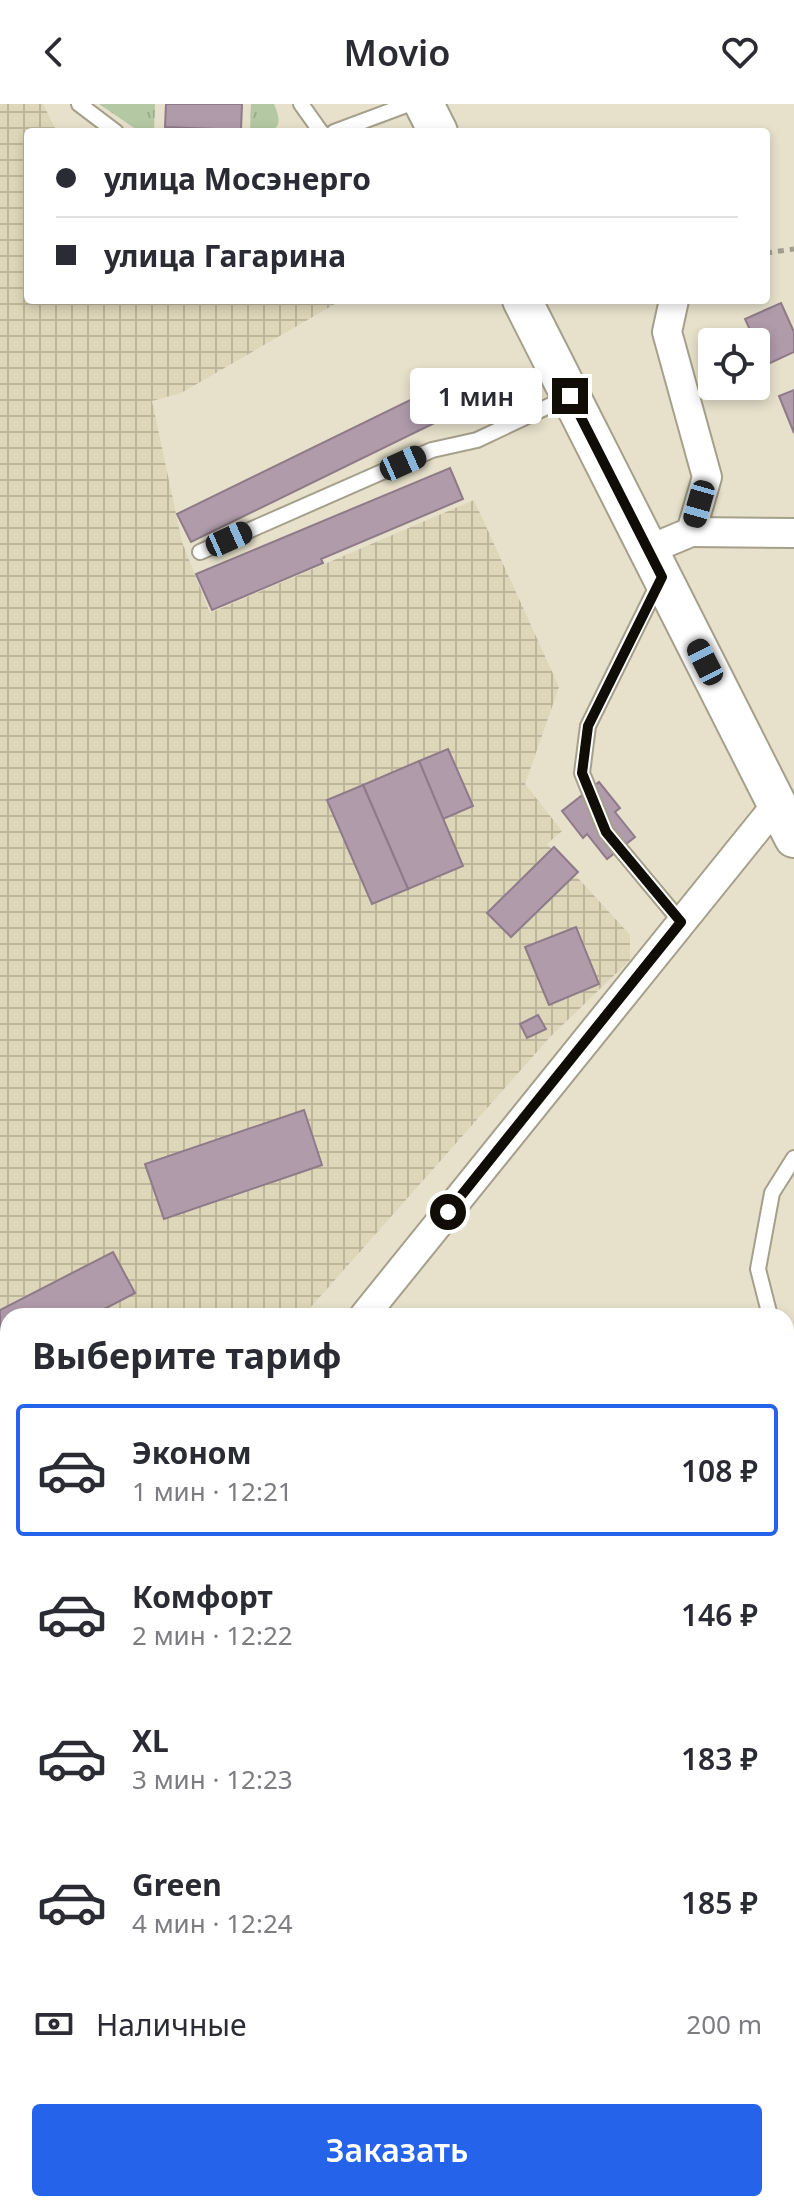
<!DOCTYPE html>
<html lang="ru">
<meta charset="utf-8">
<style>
:root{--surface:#fff;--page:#f7f7f7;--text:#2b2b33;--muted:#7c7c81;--line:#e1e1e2;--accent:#2563eb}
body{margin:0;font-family:"Noto Sans",sans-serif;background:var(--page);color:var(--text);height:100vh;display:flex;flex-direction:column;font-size:30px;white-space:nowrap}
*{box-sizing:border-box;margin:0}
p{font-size:26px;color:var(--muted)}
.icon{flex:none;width:44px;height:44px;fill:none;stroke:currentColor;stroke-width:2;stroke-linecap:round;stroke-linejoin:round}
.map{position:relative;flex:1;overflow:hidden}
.sheet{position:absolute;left:0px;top:1204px;width:794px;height:904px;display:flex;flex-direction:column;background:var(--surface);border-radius:24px 24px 0 0;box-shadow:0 4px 12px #0003}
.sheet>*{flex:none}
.hud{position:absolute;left:24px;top:24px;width:746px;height:176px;border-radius:8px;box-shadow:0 4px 12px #0003;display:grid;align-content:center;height:176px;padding:0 32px;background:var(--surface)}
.buttons{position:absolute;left:698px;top:224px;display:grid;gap:16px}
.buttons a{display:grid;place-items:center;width:72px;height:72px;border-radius:8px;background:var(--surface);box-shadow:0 4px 12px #0003;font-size:40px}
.end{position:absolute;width:36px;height:36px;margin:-18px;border:10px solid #0f0d06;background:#fff;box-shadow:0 0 0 4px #fff}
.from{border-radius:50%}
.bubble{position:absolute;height:56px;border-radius:8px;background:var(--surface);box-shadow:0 4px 12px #0003;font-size:26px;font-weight:600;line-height:56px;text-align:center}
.car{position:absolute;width:24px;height:48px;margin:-24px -12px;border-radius:10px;box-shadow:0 0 6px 2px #0007;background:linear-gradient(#222 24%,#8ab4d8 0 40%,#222 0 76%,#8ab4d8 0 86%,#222 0)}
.hud b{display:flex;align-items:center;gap:28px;height:76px;font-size:30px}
.hud b+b{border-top:2px solid var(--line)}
.hud i{width:20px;height:20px;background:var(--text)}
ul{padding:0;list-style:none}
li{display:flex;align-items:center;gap:24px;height:132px;margin:0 16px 12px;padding:0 16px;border:4px solid transparent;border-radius:8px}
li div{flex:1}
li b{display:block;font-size:30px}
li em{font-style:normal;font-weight:600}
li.active{border-color:var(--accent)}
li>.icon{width:72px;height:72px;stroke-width:1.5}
h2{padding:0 32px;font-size:36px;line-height:96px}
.pay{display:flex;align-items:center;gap:20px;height:88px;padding:0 32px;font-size:30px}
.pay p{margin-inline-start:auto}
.cta{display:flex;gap:16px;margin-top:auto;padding:16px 32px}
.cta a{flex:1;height:92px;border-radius:8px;background:var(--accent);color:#fff;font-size:32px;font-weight:600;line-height:92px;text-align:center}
header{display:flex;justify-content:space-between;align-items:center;height:104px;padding:0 32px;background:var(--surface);font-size:36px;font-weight:600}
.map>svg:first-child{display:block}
.industrial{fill:url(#industrial-grid)}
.grass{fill:url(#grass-tufts)}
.building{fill:#af9ba9;stroke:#8e7a88;stroke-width:2}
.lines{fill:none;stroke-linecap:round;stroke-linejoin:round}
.lane-casing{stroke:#a5a08b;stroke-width:18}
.street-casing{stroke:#a5a08b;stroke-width:32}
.secondary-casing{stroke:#a5a08b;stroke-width:42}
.path{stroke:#a19d8c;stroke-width:5;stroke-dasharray:6 6;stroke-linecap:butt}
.lane{stroke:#fff;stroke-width:14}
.street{stroke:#fff;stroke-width:28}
.secondary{stroke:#fff;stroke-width:38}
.route{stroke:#0f0d06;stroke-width:10}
</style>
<header><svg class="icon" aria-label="back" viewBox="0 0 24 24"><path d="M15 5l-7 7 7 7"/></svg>Movio<svg class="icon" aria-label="heart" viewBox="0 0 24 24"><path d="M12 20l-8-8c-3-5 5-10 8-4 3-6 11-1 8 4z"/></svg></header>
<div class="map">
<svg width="794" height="2108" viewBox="0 0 794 2108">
<defs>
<pattern id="industrial-grid" width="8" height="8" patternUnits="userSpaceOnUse" patternTransform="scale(2)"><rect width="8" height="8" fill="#ded6b8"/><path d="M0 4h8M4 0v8" fill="none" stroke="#bdb69d"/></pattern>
<pattern id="grass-tufts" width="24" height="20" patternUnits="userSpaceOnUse" patternTransform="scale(2)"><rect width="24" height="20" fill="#b4c8a3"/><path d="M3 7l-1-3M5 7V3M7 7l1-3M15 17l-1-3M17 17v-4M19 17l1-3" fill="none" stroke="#9aab8b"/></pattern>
</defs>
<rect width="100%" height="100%" fill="#e7e1cb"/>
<polygon class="industrial" points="0,0 43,0 57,28 28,28 28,196 342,196 181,289 152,297 182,438 210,509 474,396 559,583 525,680 562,727 547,740 630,831 630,856 550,933 303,1212 8,1212 8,1397 0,1401"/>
<g class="grass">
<polygon points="99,0 155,0 154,28 140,28"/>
<path d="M251 0H274C286 27 273 28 250 28Z"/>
</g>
<g class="building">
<polygon points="166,0 242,0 241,26 165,23"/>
<polygon points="781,199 794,228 794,248 766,261 745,215"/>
<polygon points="447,278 461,306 191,438 177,410"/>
<polygon points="794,286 794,329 779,292"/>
<polygon points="450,364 463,395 321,455 323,459 212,506 196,470"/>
<polygon points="448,645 473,702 443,715 419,657"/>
<polygon points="419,657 463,762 408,785 363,681"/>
<polygon points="599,678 620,704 615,708 635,733 607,755 587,730 583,734 562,707"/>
<polygon points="363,681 408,785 372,800 327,696"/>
<polygon points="554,743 578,768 511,833 487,809"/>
<polygon points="576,823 599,880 549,901 525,843"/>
<polygon points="538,911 546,925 527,934 520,920"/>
<polygon points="304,1006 322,1061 164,1115 145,1060"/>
<polygon points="113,1148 135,1189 91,1212 8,1212 8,1254 0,1258 0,1206"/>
<polygon points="8,1339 8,1381 0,1365 0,1343"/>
<polygon points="786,1822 794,1858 794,1965 786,1967"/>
</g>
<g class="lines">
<defs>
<g id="lane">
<polyline points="79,0 116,28"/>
<polyline points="301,0 321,28"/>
<polyline points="334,28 409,0"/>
<polyline points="200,448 432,346 477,336 568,293"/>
<polyline points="660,476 588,622 582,669 606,728 681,818"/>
<polyline points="770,1212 758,1165 772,1089 794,1054"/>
<polyline points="786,1281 794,1315"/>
<polyline points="786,1747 794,1745"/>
<polyline points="786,2009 794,2007"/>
</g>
<g id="street">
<polyline points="691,428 794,429"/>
<polyline points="648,446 691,428 707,373 667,228 674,196"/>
<polyline points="364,1212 777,700"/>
<polyline points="0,1496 8,1492"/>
</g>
<g id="secondary">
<polyline points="424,0 438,28"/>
<polyline points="522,196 794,734"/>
</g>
</defs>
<use href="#lane" class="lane-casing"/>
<use href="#street" class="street-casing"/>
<use href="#secondary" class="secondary-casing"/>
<polyline class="path" points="766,149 794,145"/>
<use href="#lane" class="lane"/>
<use href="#street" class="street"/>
<use href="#secondary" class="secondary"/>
</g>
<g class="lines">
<polyline class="route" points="448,1108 681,818 606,728 582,669 588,622 662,473 570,292"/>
</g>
</svg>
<div class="buttons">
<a><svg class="icon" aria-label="locate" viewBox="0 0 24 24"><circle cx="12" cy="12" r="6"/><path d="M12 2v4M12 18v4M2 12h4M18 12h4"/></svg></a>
</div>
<i class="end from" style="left:448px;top:1108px"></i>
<i class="end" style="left:570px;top:292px"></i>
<div class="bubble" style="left:410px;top:264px;width:132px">1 мин</div>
<i class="car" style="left:403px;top:359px;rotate:66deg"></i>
<i class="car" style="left:699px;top:400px;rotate:196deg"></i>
<i class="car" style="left:229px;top:435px;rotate:66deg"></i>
<i class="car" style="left:705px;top:558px;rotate:333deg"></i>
<div class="hud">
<b><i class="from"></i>улица Мосэнерго</b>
<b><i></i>улица Гагарина</b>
</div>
<section class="sheet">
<h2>Выберите тариф</h2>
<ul>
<li class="active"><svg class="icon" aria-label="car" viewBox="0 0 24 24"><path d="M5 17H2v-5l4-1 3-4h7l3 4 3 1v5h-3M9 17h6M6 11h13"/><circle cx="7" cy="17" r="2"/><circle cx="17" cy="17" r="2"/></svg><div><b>Эконом</b><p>1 мин · 12:21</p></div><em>108 ₽</em></li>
<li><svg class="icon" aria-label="car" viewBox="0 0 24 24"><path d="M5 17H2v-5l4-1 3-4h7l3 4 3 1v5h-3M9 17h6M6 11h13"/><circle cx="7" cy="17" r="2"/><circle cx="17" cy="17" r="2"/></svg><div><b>Комфорт</b><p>2 мин · 12:22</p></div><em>146 ₽</em></li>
<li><svg class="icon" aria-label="car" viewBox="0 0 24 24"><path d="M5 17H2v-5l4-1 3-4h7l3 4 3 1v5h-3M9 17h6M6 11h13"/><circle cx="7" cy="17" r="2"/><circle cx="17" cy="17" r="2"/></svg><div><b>XL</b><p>3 мин · 12:23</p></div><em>183 ₽</em></li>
<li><svg class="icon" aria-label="car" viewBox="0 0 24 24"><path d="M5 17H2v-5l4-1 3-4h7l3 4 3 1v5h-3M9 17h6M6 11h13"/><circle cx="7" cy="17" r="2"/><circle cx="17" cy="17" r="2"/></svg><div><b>Green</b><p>4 мин · 12:24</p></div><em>185 ₽</em></li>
</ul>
<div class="pay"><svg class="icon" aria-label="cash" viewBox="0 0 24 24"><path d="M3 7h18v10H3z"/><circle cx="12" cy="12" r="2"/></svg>Наличные<p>200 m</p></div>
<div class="cta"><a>Заказать</a></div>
</section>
</div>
